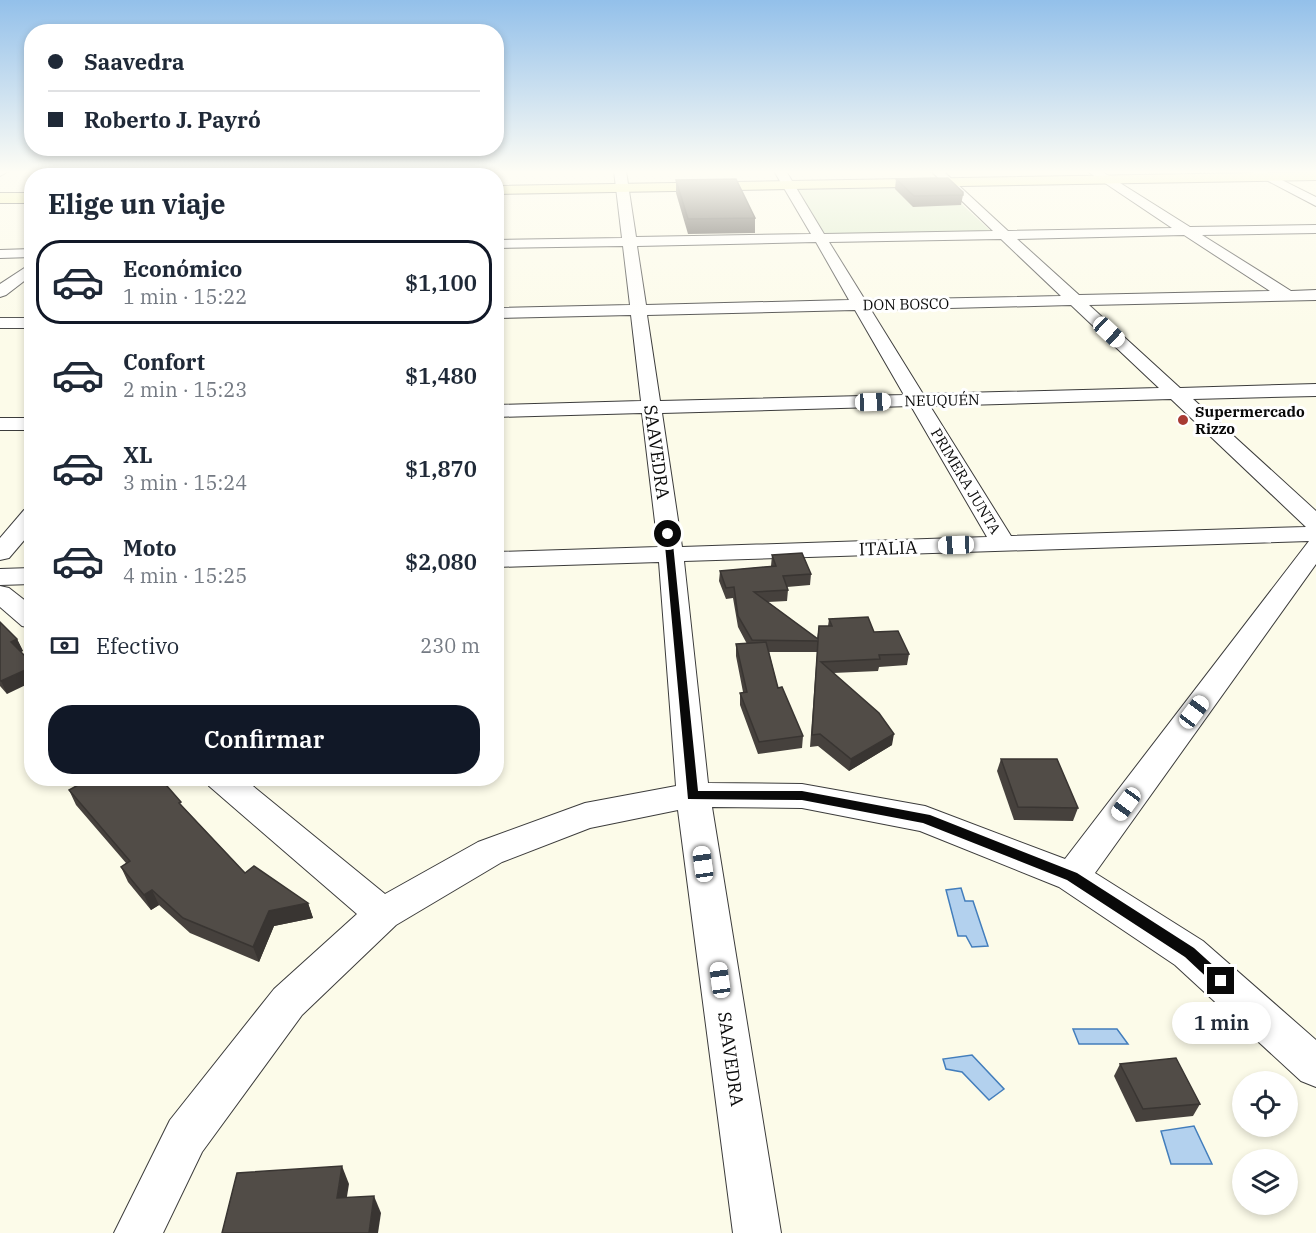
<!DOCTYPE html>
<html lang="es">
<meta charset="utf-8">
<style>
:root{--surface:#fff;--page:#f6f6f7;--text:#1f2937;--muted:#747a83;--line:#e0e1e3;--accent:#111827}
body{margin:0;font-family:"IBM Plex Serif",serif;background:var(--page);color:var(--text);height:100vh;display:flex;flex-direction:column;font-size:22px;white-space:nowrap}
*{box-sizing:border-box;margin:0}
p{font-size:20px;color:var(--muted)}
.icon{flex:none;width:33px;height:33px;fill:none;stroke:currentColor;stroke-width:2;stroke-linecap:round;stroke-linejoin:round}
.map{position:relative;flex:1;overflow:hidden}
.details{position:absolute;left:24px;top:168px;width:480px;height:618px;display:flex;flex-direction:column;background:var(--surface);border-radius:24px;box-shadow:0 3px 9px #0003}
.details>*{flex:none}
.hud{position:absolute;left:24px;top:24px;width:480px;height:132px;border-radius:24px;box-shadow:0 3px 9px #0003;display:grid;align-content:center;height:132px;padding:0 24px;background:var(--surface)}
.buttons{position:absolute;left:1232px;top:1071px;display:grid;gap:12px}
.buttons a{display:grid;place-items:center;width:66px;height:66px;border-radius:50%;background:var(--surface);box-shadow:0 3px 9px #0003;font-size:30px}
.end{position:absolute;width:27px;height:27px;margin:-14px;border:8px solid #090909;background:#fff;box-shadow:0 0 0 3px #fff}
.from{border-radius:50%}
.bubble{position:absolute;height:42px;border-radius:21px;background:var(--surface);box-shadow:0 3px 9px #0003;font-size:20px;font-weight:600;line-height:42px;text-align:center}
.car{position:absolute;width:18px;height:36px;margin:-18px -9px;border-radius:8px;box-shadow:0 0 4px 2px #0007;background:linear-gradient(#fff 24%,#345 0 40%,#fff 0 76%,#345 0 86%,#fff 0)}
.hud b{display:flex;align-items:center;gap:21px;height:57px;font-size:22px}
.hud b+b{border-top:2px solid var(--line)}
.hud i{width:15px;height:15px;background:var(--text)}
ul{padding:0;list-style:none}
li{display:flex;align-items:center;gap:18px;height:84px;margin:0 12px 9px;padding:0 12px;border:3px solid transparent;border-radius:24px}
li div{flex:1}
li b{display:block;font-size:22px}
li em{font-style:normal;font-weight:600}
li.active{border-color:var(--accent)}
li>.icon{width:54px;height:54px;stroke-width:1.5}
h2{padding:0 24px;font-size:27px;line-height:72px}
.pay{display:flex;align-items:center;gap:15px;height:66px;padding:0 24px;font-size:22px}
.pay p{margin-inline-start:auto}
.action{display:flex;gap:12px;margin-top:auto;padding:12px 24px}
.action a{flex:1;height:69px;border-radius:24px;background:var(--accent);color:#fff;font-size:24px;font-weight:600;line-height:69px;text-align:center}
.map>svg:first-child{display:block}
.pitch{fill:#daeac8}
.water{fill:#b3d1ee;stroke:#437ebc;stroke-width:1.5}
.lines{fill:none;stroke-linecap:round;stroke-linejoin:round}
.minor-casing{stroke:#3c3c3c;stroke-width:2}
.secondary-casing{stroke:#2b2b2b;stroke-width:2}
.minor{fill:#fff;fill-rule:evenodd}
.secondary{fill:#f5f5ab;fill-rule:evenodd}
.wall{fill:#46413d}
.shaded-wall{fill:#393532}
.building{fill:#514c47;stroke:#393532;stroke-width:1.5}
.route{fill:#090909}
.poi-dot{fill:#a83b33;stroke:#fff;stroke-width:2}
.labels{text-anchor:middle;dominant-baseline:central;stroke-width:6;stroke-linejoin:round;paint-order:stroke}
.far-street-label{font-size:15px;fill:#090909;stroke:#fff}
.far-poi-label{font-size:15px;font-weight:bold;fill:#090909;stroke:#fff;text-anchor:start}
.street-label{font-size:18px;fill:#090909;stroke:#fff}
</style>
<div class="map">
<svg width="1316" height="1233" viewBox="0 0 1316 1233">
<rect width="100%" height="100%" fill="#fcfbe9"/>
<polygon class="pitch" points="943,187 995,235 824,238 796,190"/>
<g class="water">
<polygon points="961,888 965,901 973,901 988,946 972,947 966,936 958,936 946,890"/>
<polygon points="1073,1029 1117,1029 1128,1044 1079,1044"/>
<polygon points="972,1055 1004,1089 989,1100 962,1072 946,1069 943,1059"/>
<polygon points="1194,1126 1212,1164 1171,1164 1161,1131"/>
</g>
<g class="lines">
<defs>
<g id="minor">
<polygon points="0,171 9,171 0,176"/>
<polygon points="148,171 160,171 157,176 145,176"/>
<polygon points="305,171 317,171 314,176 302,176"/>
<polygon points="463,171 475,171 474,176 462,176"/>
<path d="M614 171H626L636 237 811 234 774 171H786L824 234 993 231 931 171H943L1008 231 1172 228 1087 171H1101L1190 227 1316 225V233L1202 235 1291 291 1316 290V300L1089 305 1180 388 1316 384V396L1193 399 1316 511V564L1095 873 1203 941 1316 1040V1087L1301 1081 1175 965 1059 887 920 831 802 808 712 807 781 1233H733L678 810 590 828 502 862 396 925 302 1015 202 1152 163 1233H114L170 1120 274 989 357 914 209 786 205 778H243L385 894 478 842 585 803 676 786 659 562 496 567V552L658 547 642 413 496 417V405L641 401 631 315 496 318V308L630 305 623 246 496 248V240L622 238ZM1184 235 1270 291 1079 295 1017 239ZM1001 239 1061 296 865 300 829 242ZM816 242 849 300 646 305 637 246ZM1071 305 1159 388 923 394 871 310ZM855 310 904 395 660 401 647 315ZM1171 399 1306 527 1011 536 930 406ZM911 406 987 537 682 547 662 413ZM1309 541 1065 859 925 806 802 784 708 783 684 561Z"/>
<polygon points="1249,171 1264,171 1316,197 1316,206"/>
<polygon points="32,249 32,257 0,258 0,250"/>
<polygon points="32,263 32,275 6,295 0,297 0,284"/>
<rect x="0" y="318" width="32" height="10"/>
<rect x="0" y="418" width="32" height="12"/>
<polygon points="32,508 32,531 9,558 0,560 0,538 24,510"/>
<polygon points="32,568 32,584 0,585 0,569"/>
<polygon points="0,586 9,588 32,606 32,628 22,626 0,607"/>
</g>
<g id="secondary">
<polygon points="1316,172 1316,180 496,194 496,186"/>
<rect x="0" y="193" width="32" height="10"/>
</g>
</defs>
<use href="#minor" class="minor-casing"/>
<use href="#secondary" class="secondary-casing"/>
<use href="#minor" class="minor"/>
<use href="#secondary" class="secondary"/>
</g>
<g class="wall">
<polygon points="896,179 963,195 961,205 913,207 895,189"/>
<polygon points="676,180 755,218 755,233 688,234 676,193"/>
<polygon points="772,555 811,574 810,585 787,587 788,590 787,601 768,602 817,639 819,626 828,626 829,619 874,632 909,654 907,665 879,667 878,671 833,673 892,745 849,771 818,746 810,747 817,652 769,652 778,688 803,736 802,748 758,754 740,705 740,693 743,692 736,656 736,644 747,644 738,627 733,598 726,599 719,581 720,571 771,566"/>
<polygon points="0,622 17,639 23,651 21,652 7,694 0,686"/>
<polygon points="1001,759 1078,808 1073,821 1014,820 997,771"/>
<polygon points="86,778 160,778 184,808 245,873 308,903 313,918 274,926 259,962 190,933 159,905 151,910 128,882 121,867 126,863 76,805 69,790 87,780"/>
<polygon points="1120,1064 1200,1104 1193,1116 1136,1122 1114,1076"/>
</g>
<g class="shaded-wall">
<polygon points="17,639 23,651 17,654 11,642"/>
<polygon points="32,667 32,682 7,694 1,681"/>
<polygon points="894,734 892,745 849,771 851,759"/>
<polygon points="152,890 159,905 151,910 144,895"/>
<polygon points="308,903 313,918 274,926 259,962 253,947 269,911"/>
<polygon points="342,1166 349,1184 344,1215 337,1198"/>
<polygon points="374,1196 381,1213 378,1233 369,1233"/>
</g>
<g class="building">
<polygon points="948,178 963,192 963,195 914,196 896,179"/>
<polygon points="736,179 755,218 688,219 676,180"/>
<polygon points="802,553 811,574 783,576 788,590 754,592 818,639 819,626 832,626 829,619 868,617 874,632 898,631 909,654 879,655 880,659 821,662 879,713 894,734 851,759 820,734 812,735 818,641 752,640 738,616 734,587 726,588 720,571 776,566 772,555"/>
<polygon points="0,622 17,639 11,642 32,663 32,667 1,681 0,680"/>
<polygon points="766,642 778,688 782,687 803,736 759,742 740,693 747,692 736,644"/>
<polygon points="1001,759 1057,759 1078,808 1018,807"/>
<polygon points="91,778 160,778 181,802 179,803 245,873 254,866 308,903 269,911 253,947 183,918 152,890 144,895 121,867 130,861 69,790"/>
<polygon points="1176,1058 1200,1104 1143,1109 1120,1064"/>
<polygon points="342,1166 337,1198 374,1196 369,1233 222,1233 237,1173"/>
</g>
<linearGradient id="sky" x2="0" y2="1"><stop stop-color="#93c0ea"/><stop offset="0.5" stop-color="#fefdf5"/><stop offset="1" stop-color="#fefdf5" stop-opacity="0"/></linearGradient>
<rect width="1316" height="344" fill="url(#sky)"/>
<polygon class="route" points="668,531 672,534 698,791 802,791 930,815 1077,873 1194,948 1226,977 1228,981 1226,986 1221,987 1216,986 1185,957 1067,880 923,823 802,800 688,799 664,534"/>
<circle class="poi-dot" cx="1183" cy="420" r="6"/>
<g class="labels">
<g class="far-street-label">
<text transform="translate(906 304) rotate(-1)">DON BOSCO</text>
<text transform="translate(942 400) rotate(-1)">NEUQUÉN</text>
<text transform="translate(966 481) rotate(59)">PRIMERA JUNTA</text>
</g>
<g class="far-poi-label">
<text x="1195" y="411">Supermercado<tspan x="1195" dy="17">Rizzo</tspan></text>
</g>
<g class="street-label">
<text transform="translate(657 452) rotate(82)">SAAVEDRA</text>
<text transform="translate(888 548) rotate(-2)">ITALIA</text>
<text transform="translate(731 1059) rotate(82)">SAAVEDRA</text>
</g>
</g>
</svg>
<div class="buttons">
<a><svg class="icon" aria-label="locate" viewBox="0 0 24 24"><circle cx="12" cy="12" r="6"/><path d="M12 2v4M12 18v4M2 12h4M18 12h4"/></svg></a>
<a><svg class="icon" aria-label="layers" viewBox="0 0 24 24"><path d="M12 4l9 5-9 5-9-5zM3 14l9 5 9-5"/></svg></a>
</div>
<i class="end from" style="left:668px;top:534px"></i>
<i class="end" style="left:1221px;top:981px"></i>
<div class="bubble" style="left:1172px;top:1002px;width:99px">1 min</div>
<i class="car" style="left:1109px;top:332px;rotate:133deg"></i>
<i class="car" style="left:873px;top:402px;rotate:88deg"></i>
<i class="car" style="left:956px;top:545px;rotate:268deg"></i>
<i class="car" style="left:1194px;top:712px;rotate:37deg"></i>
<i class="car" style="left:1126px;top:804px;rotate:216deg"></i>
<i class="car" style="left:703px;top:864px;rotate:352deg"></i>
<i class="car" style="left:720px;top:980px;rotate:352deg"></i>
<div class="hud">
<b><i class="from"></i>Saavedra</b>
<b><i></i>Roberto J. Payró</b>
</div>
<section class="details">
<h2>Elige un viaje</h2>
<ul>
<li class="active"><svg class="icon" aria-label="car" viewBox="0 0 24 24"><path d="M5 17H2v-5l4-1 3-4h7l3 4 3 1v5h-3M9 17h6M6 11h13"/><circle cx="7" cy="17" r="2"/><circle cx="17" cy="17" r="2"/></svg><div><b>Económico</b><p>1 min · 15:22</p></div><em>$1,100</em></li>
<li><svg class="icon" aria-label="car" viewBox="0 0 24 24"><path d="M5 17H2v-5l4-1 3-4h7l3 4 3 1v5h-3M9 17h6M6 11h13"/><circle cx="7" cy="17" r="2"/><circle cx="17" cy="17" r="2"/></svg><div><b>Confort</b><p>2 min · 15:23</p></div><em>$1,480</em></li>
<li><svg class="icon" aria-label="car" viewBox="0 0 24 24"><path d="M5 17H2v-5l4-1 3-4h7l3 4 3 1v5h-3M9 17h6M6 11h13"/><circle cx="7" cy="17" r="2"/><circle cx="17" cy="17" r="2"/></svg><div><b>XL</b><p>3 min · 15:24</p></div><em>$1,870</em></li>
<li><svg class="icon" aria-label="car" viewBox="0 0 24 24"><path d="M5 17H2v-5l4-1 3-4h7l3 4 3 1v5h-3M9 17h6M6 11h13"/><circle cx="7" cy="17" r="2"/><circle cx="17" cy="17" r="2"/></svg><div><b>Moto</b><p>4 min · 15:25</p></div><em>$2,080</em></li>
</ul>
<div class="pay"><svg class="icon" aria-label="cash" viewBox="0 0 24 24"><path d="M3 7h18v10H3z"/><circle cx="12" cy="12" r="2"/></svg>Efectivo<p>230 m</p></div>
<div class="action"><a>Confirmar</a></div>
</section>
</div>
